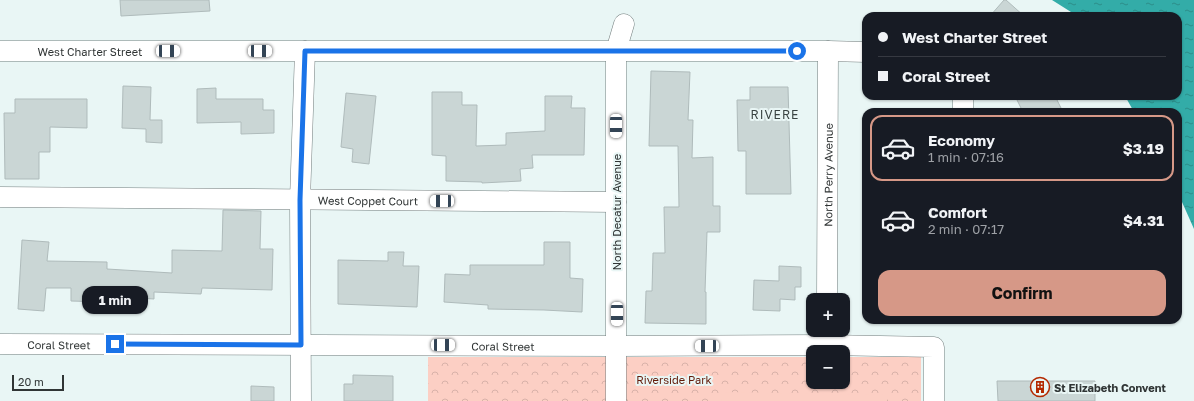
<!DOCTYPE html>
<meta charset="utf-8">
<style>
:root{--surface:#171b24;--page:#20242c;--text:#f1f3f6;--muted:#9ea1a6;--line:#363941;--accent:#d69887}
body{margin:0;font-family:"Golos Text",sans-serif;background:var(--page);color:var(--text);height:100vh;display:flex;flex-direction:column;font-size:15px;white-space:nowrap}
*{box-sizing:border-box;margin:0}
p{font-size:13px;color:var(--muted)}
.icon{flex:none;width:22px;height:22px;fill:none;stroke:currentColor;stroke-width:2;stroke-linecap:round;stroke-linejoin:round}
.map{position:relative;flex:1;overflow:hidden}
.sheet{position:absolute;left:862px;top:108px;width:320px;height:216px;display:flex;flex-direction:column;background:var(--surface);border-radius:12px;box-shadow:0 1px 3px #0004}
.sheet>*{flex:none}
.hud{position:absolute;left:862px;top:12px;width:320px;height:88px;border-radius:12px;box-shadow:0 1px 3px #0004;display:grid;align-content:center;height:88px;padding:0 16px;background:var(--surface)}
.controls{position:absolute;left:806px;top:293px;display:grid;gap:8px}
.controls a{display:grid;place-items:center;width:44px;height:44px;border-radius:8px;background:var(--surface);box-shadow:0 1px 3px #0004;font-size:20px}
.scale{position:absolute;left:12px;bottom:10px;width:52px;box-sizing:border-box;padding-left:4px;border:2px solid #303535;border-top:0;font-size:11px;line-height:14px;white-space:nowrap;color:#303535;-webkit-text-stroke:3px #e9f6f5;paint-order:stroke}
.end{position:absolute;width:18px;height:18px;margin:-9px;border:5px solid #1a73e8;background:#fff;box-shadow:0 0 0 2px #fff}
.from{border-radius:50%}
.bubble{position:absolute;height:28px;border-radius:12px;background:var(--surface);box-shadow:0 1px 3px #0004;font-size:13px;font-weight:700;line-height:28px;text-align:center}
.car{position:absolute;width:12px;height:24px;margin:-12px -6px;border-radius:5px;box-shadow:0 0 3px 1px #0007;background:linear-gradient(#fff 24%,#345 0 40%,#fff 0 76%,#345 0 86%,#fff 0)}
.hud b{display:flex;align-items:center;gap:14px;height:38px;font-size:15px}
.hud b+b{border-top:1px solid var(--line)}
.hud i{width:10px;height:10px;background:var(--text)}
ul{padding:7px 0 0;list-style:none}
li{display:flex;align-items:center;gap:12px;height:66px;margin:0 8px 6px;padding:0 8px;border:2px solid transparent;border-radius:12px}
li div{flex:1}
li b{display:block;font-size:15px}
li em{font-style:normal;font-weight:700}
li.active{border-color:var(--accent)}
li>.icon{width:36px;height:36px;stroke-width:1.5}
.action{display:flex;gap:8px;margin-top:auto;padding:8px 16px}
.action a{flex:1;height:46px;border-radius:12px;background:var(--accent);color:#111;font-size:16px;font-weight:700;line-height:46px;text-align:center}
.map>svg:first-child{display:block}
.park{fill:url(#park-crowns)}
.pitch{fill:#fccfc4}
.water{fill:url(#water-ripples)}
.building{fill:#cad6d5;stroke:#afbbbb}
.lines{fill:none;stroke-linecap:round;stroke-linejoin:round}
.minor-casing{stroke:#737e7e;stroke-width:21}
.minor{stroke:#fff;stroke-width:20}
.route{stroke:#1a73e8;stroke-width:5}
.labels{text-anchor:middle;dominant-baseline:central;stroke-width:4;stroke-linejoin:round;paint-order:stroke}
.street-label{font-size:11px;fill:#303535;stroke:#e9f6f5}
.park-label{font-size:11px;fill:#621a08;stroke:#e9f6f5}
.poi-label{font-size:11px;font-weight:bold;fill:#303535;stroke:#e9f6f5;text-anchor:start}
.neighbourhood-label{font-size:12px;letter-spacing:1px;fill:#394342;stroke:#e9f6f5}
</style>
<div class="map">
<svg width="1194" height="401" viewBox="0 0 1194 401">
<defs>
<pattern id="park-crowns" width="20" height="18" patternUnits="userSpaceOnUse"><rect width="20" height="18" fill="#fccfc4"/><path d="M2 6a3 3 0 1 1 6 0M12 15a3 3 0 1 1 6 0" fill="none" stroke="#d8b2a9"/></pattern>
<pattern id="water-ripples" width="26" height="14" patternUnits="userSpaceOnUse"><rect width="26" height="14" fill="#33aca8"/><path d="M2 4q2-2 4 0t4 0M15 11q2-2 4 0t4 0" fill="none" stroke="#2c8d8a"/></pattern>
</defs>
<rect width="100%" height="100%" fill="#e9f6f5"/>
<polygon class="park" points="428,357 813,357 813,382 843,382 843,357 921,357 921,401 428,401"/>
<polygon class="pitch" points="722,392 887,395 887,401 721,401"/>
<polygon class="water" points="1052,0 1194,0 1194,229 1178,193 1178,112 1134,112 1125,96 1178,96 1178,16 1074,16 1071,12"/>
<g class="building">
<polygon points="120,0 209,0 210,11 121,16"/>
<polygon points="1004,0 1006,0 1024,16 990,16"/>
<polygon points="651,71 690,72 688,120 693,120 692,158 713,157 713,206 720,206 720,232 707,232 705,292 706,292 706,324 645,323 646,291 652,291 653,253 665,253 664,207 679,207 678,146 649,146"/>
<polygon points="123,86 151,87 150,120 162,120 162,143 146,142 146,129 122,128"/>
<polygon points="750,87 788,87 791,194 746,194 746,151 738,151 737,100 750,100"/>
<polygon points="216,88 216,99 263,99 263,110 274,110 274,133 241,134 241,122 197,123 197,89"/>
<polygon points="432,92 462,92 462,105 477,105 476,146 506,145 506,133 545,131 545,96 572,96 571,108 585,108 584,155 532,155 533,168 520,169 521,181 482,183 482,182 446,181 446,156 432,155"/>
<polygon points="346,93 376,96 369,164 352,162 353,149 341,147"/>
<polygon points="1015,96 1055,96 1063,112 1023,112"/>
<polygon points="15,99 87,99 87,128 50,127 50,152 39,152 39,179 5,179 4,113 15,113"/>
<polygon points="223,210 261,211 260,249 273,249 272,290 202,288 201,294 154,292 154,299 106,296 106,302 71,301 71,288 46,288 44,311 18,309 22,240 49,242 47,261 107,262 107,269 172,273 172,250 222,251"/>
<polygon points="544,242 570,242 570,278 583,279 582,312 544,310 488,309 488,305 444,302 445,274 470,275 470,265 544,265"/>
<polygon points="388,252 404,252 403,266 419,266 417,307 338,304 338,260 388,261"/>
<polygon points="779,266 801,267 801,287 795,287 795,300 780,299 780,311 753,310 754,280 779,281"/>
<polygon points="353,375 393,376 393,401 344,401 344,384 353,384"/>
<polygon points="997,381 1095,381 1095,401 998,401"/>
<polygon points="251,386 274,387 274,401 251,401"/>
</g>
<g class="lines">
<defs>
<g id="minor">
<path id="s1" d="M0 51H828L866 52"/>
<polyline points="963,96 963,112"/>
<path id="s2" d="M0 197 616 202"/>
<path id="s3" d="M827 300 828 51"/>
<path id="s4" d="M0 344 617 346 827 345 934 347V401"/>
<polyline points="301,401 300,200 305,51"/>
<polyline points="616,401 616,51 624,24"/>
</g>
</defs>
<use href="#minor" class="minor-casing"/>
<use href="#minor" class="minor"/>
</g>
<g class="lines">
<polyline class="route" points="115,344 301,345 300,200 305,51 797,51"/>
</g>
<defs>
<symbol id="building-ring" viewBox="-11 -11 22 22"><circle r="9.5" fill="#e9f6f5" stroke="#b42900" stroke-width="1.5"/><path d="M-4-6H4V6H1V3H-1V6H-4ZM-2.5-4.3h1.7v1.8h-1.7ZM.8-4.3h1.7v1.8H.8ZM-2.5-1h1.7V.8h-1.7ZM.8-1h1.7V.8H.8Z" fill="#b42900"/></symbol>
</defs>
<g fill-rule="evenodd">
<use href="#building-ring" x="1029" y="376" width="22" height="22"/>
</g>
<g class="labels">
<g class="street-label">
<text stroke="none"><textPath href="#s1" startOffset="90">West Charter Street</textPath></text>
<text stroke="none"><textPath href="#s3" startOffset="125">North Perry Avenue</textPath></text>
<text stroke="none"><textPath href="#s2" startOffset="368">West Coppet Court</textPath></text>
<text transform="translate(616 212) rotate(-90)">North Decatur Avenue</text>
<text stroke="none"><textPath href="#s4" startOffset="59">Coral Street</textPath></text>
<text stroke="none"><textPath href="#s4" startOffset="503">Coral Street</textPath></text>
</g>
<g class="park-label">
<text x="674" y="379">Riverside Park</text>
</g>
<g class="poi-label">
<text x="1054" y="387">St Elizabeth Convent</text>
</g>
<g class="neighbourhood-label">
<text x="775" y="114">RIVERE</text>
</g>
</g>
</svg>
<div class="controls">
<a>+</a>
<a>−</a>
</div>
<div class="scale">20 m</div>
<i class="end from" style="left:797px;top:51px"></i>
<i class="end" style="left:115px;top:344px"></i>
<div class="bubble" style="left:82px;top:286px;width:66px">1 min</div>
<i class="car" style="left:168px;top:51px;rotate:90deg"></i>
<i class="car" style="left:260px;top:51px;rotate:90deg"></i>
<i class="car" style="left:616px;top:126px;rotate:180deg"></i>
<i class="car" style="left:442px;top:201px;rotate:270deg"></i>
<i class="car" style="left:617px;top:314px;rotate:180deg"></i>
<i class="car" style="left:443px;top:345px;rotate:90deg"></i>
<i class="car" style="left:707px;top:346px;rotate:270deg"></i>
<div class="hud">
<b><i class="from"></i>West Charter Street</b>
<b><i></i>Coral Street</b>
</div>
<section class="sheet">
<ul>
<li class="active"><svg class="icon" aria-label="car" viewBox="0 0 24 24"><path d="M5 17H2v-5l4-1 3-4h7l3 4 3 1v5h-3M9 17h6M6 11h13"/><circle cx="7" cy="17" r="2"/><circle cx="17" cy="17" r="2"/></svg><div><b>Economy</b><p>1 min · 07:16</p></div><em>$3.19</em></li>
<li><svg class="icon" aria-label="car" viewBox="0 0 24 24"><path d="M5 17H2v-5l4-1 3-4h7l3 4 3 1v5h-3M9 17h6M6 11h13"/><circle cx="7" cy="17" r="2"/><circle cx="17" cy="17" r="2"/></svg><div><b>Comfort</b><p>2 min · 07:17</p></div><em>$4.31</em></li>
</ul>
<div class="action"><a>Confirm</a></div>
</section>
</div>
